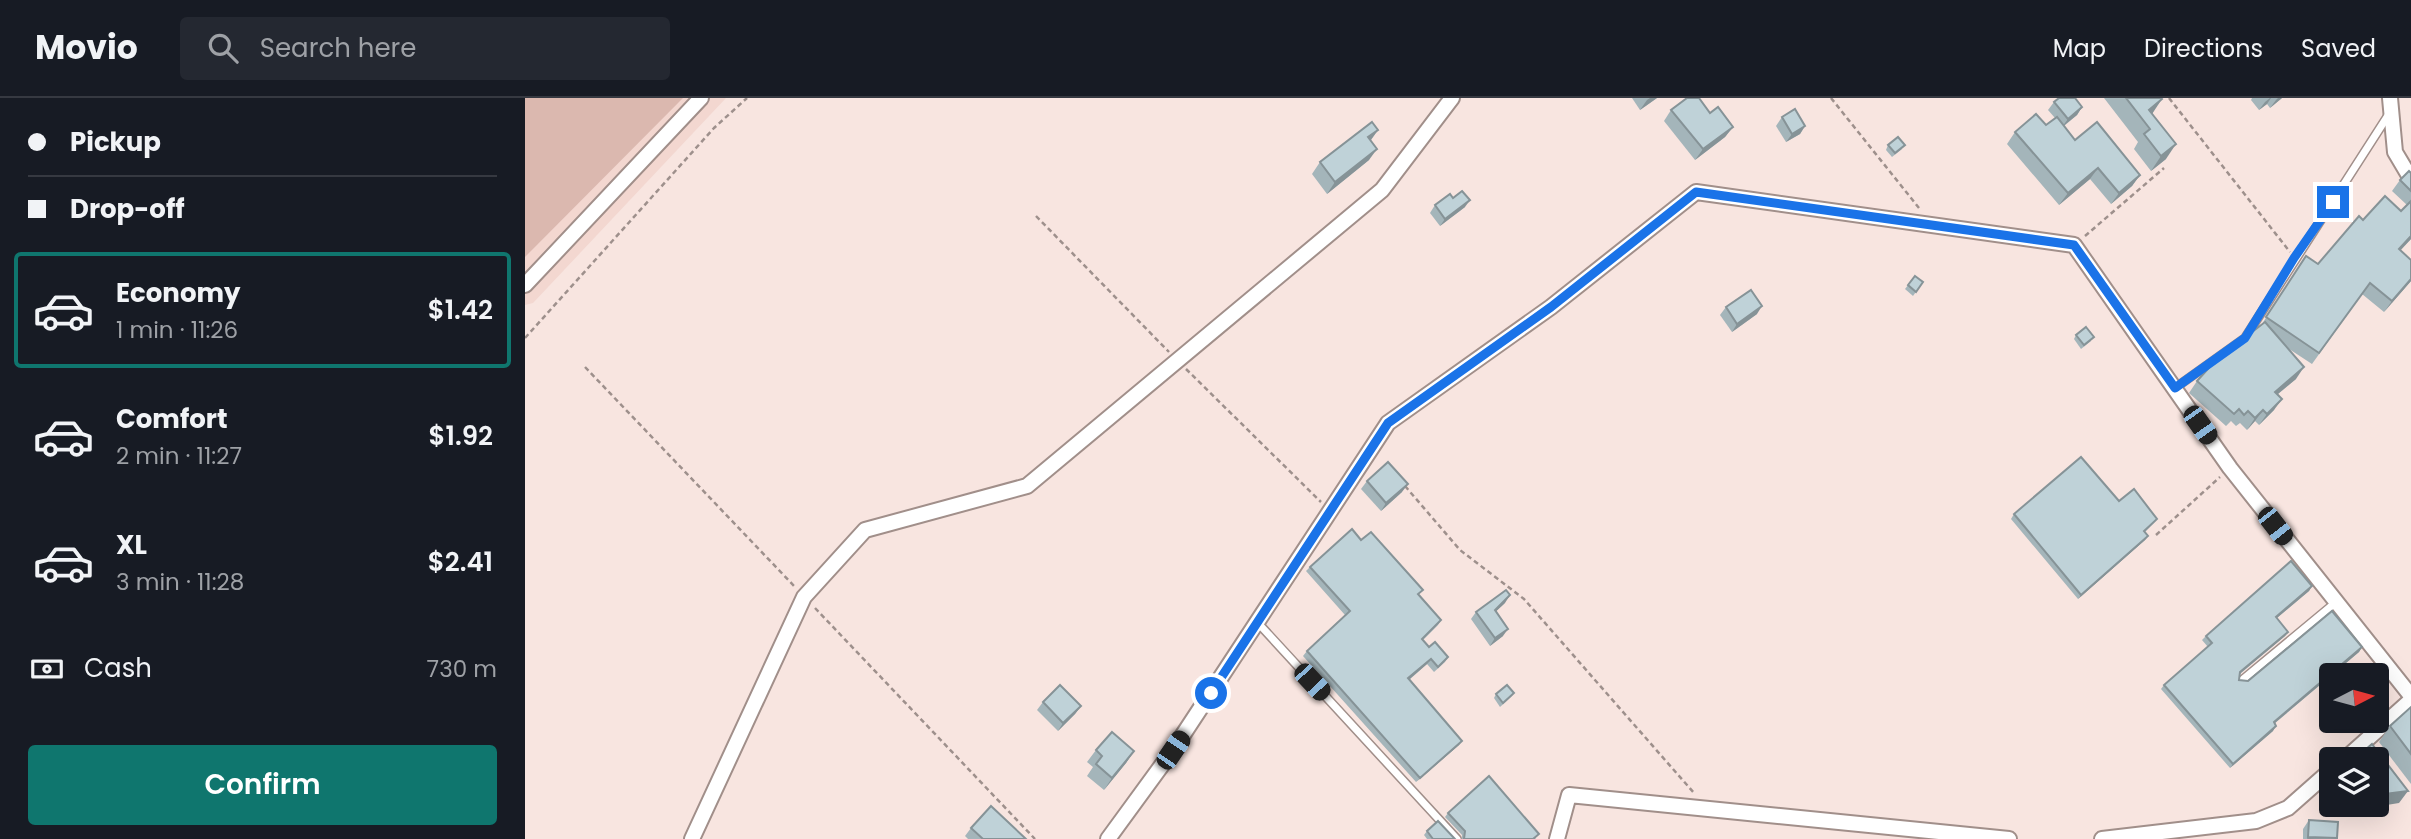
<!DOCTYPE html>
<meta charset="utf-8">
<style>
:root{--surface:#171b24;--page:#242831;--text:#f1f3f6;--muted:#9ea1a6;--line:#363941;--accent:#0f766e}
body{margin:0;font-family:Poppins,sans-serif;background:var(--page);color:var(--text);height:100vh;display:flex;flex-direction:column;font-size:26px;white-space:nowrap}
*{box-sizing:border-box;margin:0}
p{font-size:23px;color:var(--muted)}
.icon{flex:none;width:38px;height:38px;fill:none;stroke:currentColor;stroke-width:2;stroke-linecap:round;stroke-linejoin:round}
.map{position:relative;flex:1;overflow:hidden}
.details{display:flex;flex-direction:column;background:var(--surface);width:525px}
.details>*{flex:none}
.top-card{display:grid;align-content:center;height:154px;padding:0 28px;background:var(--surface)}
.needle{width:46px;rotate:84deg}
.buttons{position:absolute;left:1794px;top:565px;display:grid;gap:14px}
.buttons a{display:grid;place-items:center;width:70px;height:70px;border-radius:7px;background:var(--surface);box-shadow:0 7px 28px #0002;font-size:35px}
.end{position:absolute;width:32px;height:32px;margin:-16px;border:9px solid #1a73e8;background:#fff;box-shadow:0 0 0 4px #fff}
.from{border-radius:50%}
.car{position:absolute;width:21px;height:42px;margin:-21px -10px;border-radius:9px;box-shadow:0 0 5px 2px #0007;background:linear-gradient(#222 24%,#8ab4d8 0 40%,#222 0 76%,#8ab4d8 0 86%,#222 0)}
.top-card b{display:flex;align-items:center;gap:24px;height:66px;font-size:26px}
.top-card b+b{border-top:2px solid var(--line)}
.top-card i{width:18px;height:18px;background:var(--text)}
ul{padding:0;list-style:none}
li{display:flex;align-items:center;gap:21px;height:116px;margin:0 14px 10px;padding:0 14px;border:4px solid transparent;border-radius:7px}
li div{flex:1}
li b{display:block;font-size:26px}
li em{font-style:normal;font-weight:600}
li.on{border-color:var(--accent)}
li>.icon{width:63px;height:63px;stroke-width:1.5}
.pay{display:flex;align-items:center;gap:18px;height:77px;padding:0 28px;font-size:26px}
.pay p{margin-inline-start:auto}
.button{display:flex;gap:14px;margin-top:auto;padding:14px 28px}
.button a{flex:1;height:80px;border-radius:7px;background:var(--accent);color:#fff;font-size:28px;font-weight:600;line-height:80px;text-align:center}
header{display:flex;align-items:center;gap:42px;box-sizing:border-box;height:98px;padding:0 35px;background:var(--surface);border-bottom:2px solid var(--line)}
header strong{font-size:33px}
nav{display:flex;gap:38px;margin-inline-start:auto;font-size:24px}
.search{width:490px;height:63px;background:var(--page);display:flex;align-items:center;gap:18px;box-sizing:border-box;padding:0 24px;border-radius:7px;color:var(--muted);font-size:26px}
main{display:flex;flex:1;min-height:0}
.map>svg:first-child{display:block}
.built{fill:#f3d7d0}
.green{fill:#dbb8af}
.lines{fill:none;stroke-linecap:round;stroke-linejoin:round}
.service-casing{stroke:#a18f8a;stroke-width:10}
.minor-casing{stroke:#a18f8a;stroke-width:18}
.path{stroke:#9e908c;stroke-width:2.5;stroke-dasharray:5 3.5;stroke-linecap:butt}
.service{stroke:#fff;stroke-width:7}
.minor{stroke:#fff;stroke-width:14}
.wall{fill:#a4b5ba}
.shaded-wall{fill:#869397}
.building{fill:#bfd2d8;stroke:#869397;stroke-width:2}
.route{stroke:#1a73e8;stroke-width:9}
</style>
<header>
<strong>Movio</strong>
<div class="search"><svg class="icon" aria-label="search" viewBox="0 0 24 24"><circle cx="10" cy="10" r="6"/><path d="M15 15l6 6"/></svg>Search here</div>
<nav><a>Map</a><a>Directions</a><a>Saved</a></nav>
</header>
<main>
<section class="details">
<div class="top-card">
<b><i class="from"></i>Pickup</b>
<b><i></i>Drop-off</b>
</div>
<ul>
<li class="on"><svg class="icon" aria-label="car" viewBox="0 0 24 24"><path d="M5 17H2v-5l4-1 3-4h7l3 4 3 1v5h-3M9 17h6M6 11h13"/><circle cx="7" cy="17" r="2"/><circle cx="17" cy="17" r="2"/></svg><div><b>Economy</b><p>1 min · 11:26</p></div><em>$1.42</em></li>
<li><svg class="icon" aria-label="car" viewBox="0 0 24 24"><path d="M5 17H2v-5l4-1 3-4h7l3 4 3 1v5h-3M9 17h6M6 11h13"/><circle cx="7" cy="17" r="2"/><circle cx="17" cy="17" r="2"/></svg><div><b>Comfort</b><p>2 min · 11:27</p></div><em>$1.92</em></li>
<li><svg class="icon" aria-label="car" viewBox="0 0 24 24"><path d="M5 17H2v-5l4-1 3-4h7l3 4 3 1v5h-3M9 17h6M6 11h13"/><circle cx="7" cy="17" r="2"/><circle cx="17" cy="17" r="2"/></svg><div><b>XL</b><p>3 min · 11:28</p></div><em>$2.41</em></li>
</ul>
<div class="pay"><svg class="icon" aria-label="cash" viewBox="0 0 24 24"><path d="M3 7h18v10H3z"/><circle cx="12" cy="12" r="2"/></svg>Cash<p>730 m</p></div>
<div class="button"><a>Confirm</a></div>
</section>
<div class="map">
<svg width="1886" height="741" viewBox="0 0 1886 741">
<rect width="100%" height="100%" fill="#f8e5e0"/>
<polygon class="built" points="0,0 201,0 8,205 0,207"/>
<polygon class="green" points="0,0 158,0 0,159"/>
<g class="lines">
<defs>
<g id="service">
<polyline points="1650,290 1720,240 1864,16"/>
<polyline points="733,525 932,741"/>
<polyline points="1716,583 1810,505"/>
</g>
<g id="minor">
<polyline points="1865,0 1870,54 1886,81"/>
<polyline points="0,187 176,0"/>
<polyline points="1819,662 1886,602"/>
<polyline points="167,741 279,499 340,432 502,388 857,92 927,0"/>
<polyline points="583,741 648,652 863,325 1026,209 1171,94 1549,147 1705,370 1886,598"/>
<polyline points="1032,741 1044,697 1484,741"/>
<polyline points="1577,741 1731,723 1763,710 1806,672"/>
</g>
</defs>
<use href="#service" class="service-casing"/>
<use href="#minor" class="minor-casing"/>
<g class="path">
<polyline points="1306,0 1394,110"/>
<polyline points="1644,0 1765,154"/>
<polyline points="511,118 644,254"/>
<polyline points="1560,138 1639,70"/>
<polyline points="0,240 189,30 222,0"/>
<polyline points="60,269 271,490"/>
<polyline points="661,271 796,404"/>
<polyline points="880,388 935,452 999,501 1169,695"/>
<polyline points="1631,437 1695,379"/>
<polyline points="290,510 510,741"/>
</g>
<use href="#service" class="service"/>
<use href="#minor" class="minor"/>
</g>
<g class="wall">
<polygon points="1107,0 1132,0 1115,12"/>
<polygon points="1579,0 1636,0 1627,16 1641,61 1626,73 1609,51 1613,44"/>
<polygon points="1727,0 1757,0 1745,10 1742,6 1734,12 1726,2"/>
<polygon points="1529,4 1557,9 1552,17 1539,28 1550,42 1615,77 1607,88 1586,106 1565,81 1534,107 1482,46 1490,34 1521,27 1530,20 1523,12"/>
<polygon points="1146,12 1185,15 1208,29 1200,39 1170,62 1139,23"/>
<polygon points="1257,19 1280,28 1275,36 1261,44 1251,28"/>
<polygon points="853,32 846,42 844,62 802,96 787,76 795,64"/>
<polygon points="1363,47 1377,51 1367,59 1361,52"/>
<polygon points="1886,75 1886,141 1875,153 1886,183 1859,214 1837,196 1787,266 1761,249 1771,281 1753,296 1749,312 1734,327 1730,323 1722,332 1715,325 1711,328 1706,323 1701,328 1664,295 1672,283 1735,229 1781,158 1793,166 1838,122 1876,113 1882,107 1867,93 1875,82"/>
<polygon points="928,100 940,109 915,128 905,115 910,107"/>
<polygon points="1390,178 1398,184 1388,198 1380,191"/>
<polygon points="1201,209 1232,216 1207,234 1195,217"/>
<polygon points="1551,237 1566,243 1556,251 1549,241"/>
<polygon points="842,383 877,394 856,413 836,391"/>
<polygon points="1594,403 1632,421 1629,425 1620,434 1623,438 1620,442 1553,501 1486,421 1489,416"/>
<polygon points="836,442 894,497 916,522 913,527 898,542 904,549 923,559 920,564 909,574 902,566 884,582 937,643 934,647 891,684 778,558 782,553 820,517 781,473 785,469"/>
<polygon points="1787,488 1784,493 1752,520 1763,534 1760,538 1715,576 1714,582 1723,583 1837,549 1834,554 1749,626 1748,633 1705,670 1636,591 1639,587 1683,549 1677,542 1681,538"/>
<polygon points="980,505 971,513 978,538 965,548 946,521 951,514"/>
<polygon points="989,595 986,599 975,609 969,600 971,596"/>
<polygon points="518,604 556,608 550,616 533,633 512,612"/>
<polygon points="1886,609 1886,686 1854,644 1865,628"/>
<polygon points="571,652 609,653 601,665 579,692 562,678 568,669 562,664"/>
<polygon points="923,715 1011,740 1010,741 937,741 937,737 920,719"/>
<polygon points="1784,722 1813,724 1811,741 1778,741 1778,731"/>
<polygon points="446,730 501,741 443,741 440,738"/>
<polygon points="902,733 930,741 902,741 899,737"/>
</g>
<g class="shaded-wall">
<polygon points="1125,0 1132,0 1115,12 1122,2"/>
<polygon points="1745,0 1746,0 1742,6 1734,12 1740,4"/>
<polygon points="1753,0 1757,0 1745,10 1751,2"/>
<polygon points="1637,1 1627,16 1624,12"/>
<polygon points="1557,9 1552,17 1537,29 1543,21"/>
<polygon points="1280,28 1275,36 1261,44 1267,36"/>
<polygon points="1208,29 1200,39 1170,62 1178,51"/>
<polygon points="853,32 845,43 843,39"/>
<polygon points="1651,46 1641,61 1626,73 1636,58"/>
<polygon points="852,51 844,62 802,96 810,84"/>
<polygon points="1573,70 1565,81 1534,107 1543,95"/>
<polygon points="1615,77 1607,88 1586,106 1594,95"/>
<polygon points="945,102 940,109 915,128 920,121"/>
<polygon points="1886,138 1886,141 1866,162 1874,151"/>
<polygon points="1886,181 1886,183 1859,214 1867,203"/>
<polygon points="1237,208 1232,216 1207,234 1212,226"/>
<polygon points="1779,269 1771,281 1742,305 1750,294"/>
<polygon points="1757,301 1749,312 1734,327 1742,316"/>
<polygon points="1738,312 1730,323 1722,332 1730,320"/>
<polygon points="883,386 877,394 856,413 861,405"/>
<polygon points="1623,438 1620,442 1553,501 1556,497"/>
<polygon points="1787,488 1784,493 1747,524 1751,519"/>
<polygon points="985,497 980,505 965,519 970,512"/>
<polygon points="983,531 978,538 965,548 970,540"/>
<polygon points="1763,534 1760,538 1712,578 1715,574"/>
<polygon points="1837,549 1834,554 1745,629 1749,624"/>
<polygon points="906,561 902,566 880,585 883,580"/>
<polygon points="556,608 550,616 533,633 538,625"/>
<polygon points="1751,628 1748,633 1705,670 1708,666"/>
<polygon points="937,643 934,647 891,684 895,680"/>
<polygon points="609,653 601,665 579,692 587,680"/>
<polygon points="1883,693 1874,705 1843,710 1844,707 1852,707 1852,697"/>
<polygon points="1783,739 1812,740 1782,741"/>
</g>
<g class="building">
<polygon points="1162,0 1174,0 1185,15 1193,9 1208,29 1178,51 1146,12"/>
<polygon points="1534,0 1550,0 1557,9 1543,21 1529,4"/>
<polygon points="1601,0 1636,0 1637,1 1624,12 1651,46 1636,58 1619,36 1625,31"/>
<polygon points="1270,11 1280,28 1267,36 1257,19"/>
<polygon points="1511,16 1521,27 1532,19 1550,42 1572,24 1615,77 1594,95 1573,70 1543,95 1490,34"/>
<polygon points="847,24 853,32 843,39 852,51 810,84 795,64"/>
<polygon points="1373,39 1380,47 1370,55 1363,47"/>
<polygon points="1884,73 1886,75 1886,93 1875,82"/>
<polygon points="937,93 945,102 920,121 910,107 925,96 928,100"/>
<polygon points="1860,98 1876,113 1886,103 1886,138 1874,151 1886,162 1886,181 1867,203 1845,185 1794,255 1741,219 1781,158 1793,166 1834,118 1838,122"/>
<polygon points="1390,178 1398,184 1391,194 1383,187"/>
<polygon points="1226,192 1237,208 1212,226 1201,209"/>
<polygon points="1740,224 1779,269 1750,294 1757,301 1742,316 1738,312 1730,320 1723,313 1719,317 1714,311 1709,316 1672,283 1691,262"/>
<polygon points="1561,229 1569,239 1559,247 1551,237"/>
<polygon points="1556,359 1594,403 1609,391 1632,421 1619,433 1623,438 1556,497 1489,416"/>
<polygon points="863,364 883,386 861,405 842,383"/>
<polygon points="827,431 836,442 846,434 898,492 893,496 916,522 897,541 904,549 910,544 923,559 913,569 906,561 883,580 937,643 895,680 782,553 825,513 785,469"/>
<polygon points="1766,463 1787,488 1751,519 1763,534 1715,574 1714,582 1723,583 1807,513 1837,549 1749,624 1751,628 1708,666 1639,587 1687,545 1681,538"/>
<polygon points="981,492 985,497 970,512 983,531 970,540 951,514"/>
<polygon points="535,587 556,608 538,625 518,604"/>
<polygon points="982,587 989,595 978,605 971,596"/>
<polygon points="1886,609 1886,656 1865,628"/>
<polygon points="587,634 609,653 587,680 571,666 577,658 571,652"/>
<polygon points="1847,646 1883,693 1852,697 1852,662 1824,662 1824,659 1833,658"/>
<polygon points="964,678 1014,736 1008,741 938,741 939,741 940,733 923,715"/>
<polygon points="466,708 501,741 458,741 446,730"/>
<polygon points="1784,722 1813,724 1812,740 1783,739"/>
<polygon points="913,723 930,741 908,741 902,733"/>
</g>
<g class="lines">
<polyline class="route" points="686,595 863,325 1026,209 1171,94 1549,147 1650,290 1720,240 1769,160 1808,104"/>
</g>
</svg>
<div class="buttons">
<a><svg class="needle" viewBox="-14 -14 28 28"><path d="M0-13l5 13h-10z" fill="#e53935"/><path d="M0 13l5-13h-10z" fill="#9ea1a6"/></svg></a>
<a><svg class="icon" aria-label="layers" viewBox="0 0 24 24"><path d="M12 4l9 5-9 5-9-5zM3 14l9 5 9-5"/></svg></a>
</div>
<i class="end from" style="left:686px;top:595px"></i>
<i class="end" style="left:1808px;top:104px"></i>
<i class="car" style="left:1675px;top:327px;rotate:145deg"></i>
<i class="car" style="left:1750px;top:428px;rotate:142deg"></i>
<i class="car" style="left:787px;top:584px;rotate:137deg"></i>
<i class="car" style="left:648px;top:652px;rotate:34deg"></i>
</div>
</main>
